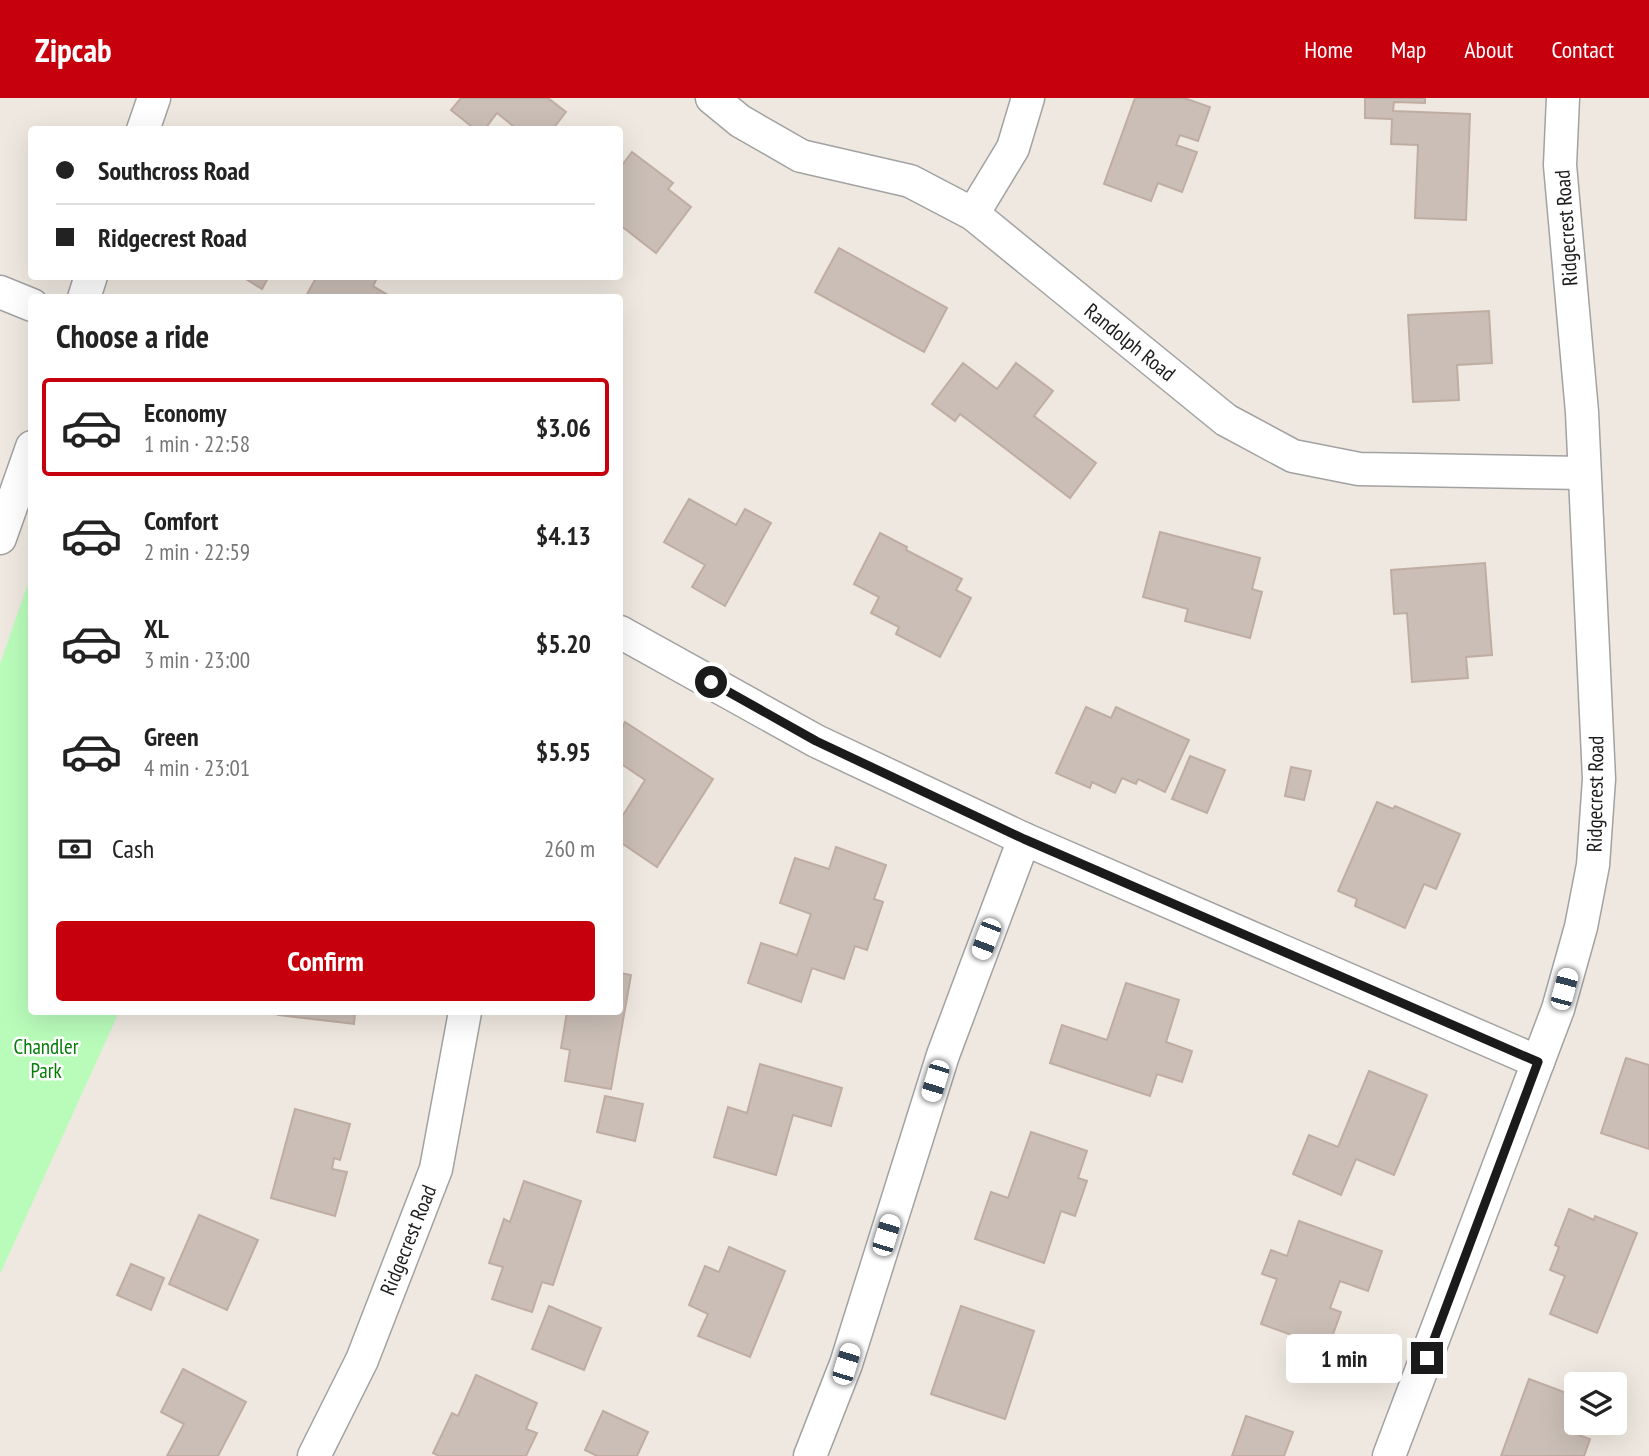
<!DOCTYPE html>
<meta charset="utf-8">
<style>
:root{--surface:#fff;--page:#f6f6f6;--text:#222;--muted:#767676;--line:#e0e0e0;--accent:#c7000e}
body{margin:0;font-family:"PT Sans Narrow",sans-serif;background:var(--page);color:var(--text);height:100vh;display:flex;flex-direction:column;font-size:26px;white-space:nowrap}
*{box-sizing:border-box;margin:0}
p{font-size:23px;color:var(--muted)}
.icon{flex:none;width:38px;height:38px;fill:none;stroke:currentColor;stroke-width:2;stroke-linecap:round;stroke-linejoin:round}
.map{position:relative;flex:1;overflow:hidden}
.drawer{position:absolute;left:28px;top:196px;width:595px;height:721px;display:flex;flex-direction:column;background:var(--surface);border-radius:7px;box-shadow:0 7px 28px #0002}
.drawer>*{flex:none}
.banner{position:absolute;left:28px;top:28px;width:595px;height:154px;border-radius:7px;box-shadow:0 7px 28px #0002;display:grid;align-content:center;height:154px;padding:0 28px;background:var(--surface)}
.buttons{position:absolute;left:1564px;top:1274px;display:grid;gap:14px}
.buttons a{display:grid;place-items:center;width:63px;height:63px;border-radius:7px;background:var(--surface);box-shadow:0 7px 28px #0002;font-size:35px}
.end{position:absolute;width:32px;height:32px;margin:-16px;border:9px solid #1b1b1b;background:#fff;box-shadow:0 0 0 4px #fff}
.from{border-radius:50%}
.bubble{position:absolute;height:49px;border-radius:7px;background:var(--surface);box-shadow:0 7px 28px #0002;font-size:23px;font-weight:800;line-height:49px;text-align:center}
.car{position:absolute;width:21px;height:42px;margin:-21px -10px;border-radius:9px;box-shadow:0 0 5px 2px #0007;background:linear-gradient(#fff 24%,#345 0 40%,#fff 0 76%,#345 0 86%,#fff 0)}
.banner b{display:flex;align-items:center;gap:24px;height:66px;font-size:26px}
.banner b+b{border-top:2px solid var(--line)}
.banner i{width:18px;height:18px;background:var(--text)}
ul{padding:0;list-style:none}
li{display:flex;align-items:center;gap:21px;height:98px;margin:0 14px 10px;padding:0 14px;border:4px solid transparent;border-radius:7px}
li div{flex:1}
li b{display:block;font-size:26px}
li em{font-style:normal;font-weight:800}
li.active{border-color:var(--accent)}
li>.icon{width:63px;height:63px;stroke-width:1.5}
h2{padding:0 28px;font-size:32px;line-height:84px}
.pay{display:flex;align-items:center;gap:18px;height:77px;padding:0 28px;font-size:26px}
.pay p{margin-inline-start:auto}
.action{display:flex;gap:14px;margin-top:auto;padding:14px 28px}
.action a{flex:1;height:80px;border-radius:7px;background:var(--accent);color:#fff;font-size:28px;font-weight:800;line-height:80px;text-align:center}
header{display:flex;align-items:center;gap:42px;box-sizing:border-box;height:98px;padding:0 35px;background:var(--accent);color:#fff}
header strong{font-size:33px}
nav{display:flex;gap:38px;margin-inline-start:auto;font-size:24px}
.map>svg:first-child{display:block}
.park{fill:#b9fcba}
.building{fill:#cabeb6;stroke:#c0ada2;stroke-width:2}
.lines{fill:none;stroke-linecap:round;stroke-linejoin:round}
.street-casing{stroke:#a2a2a2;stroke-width:35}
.street{stroke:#fff;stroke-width:32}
.route{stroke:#1b1b1b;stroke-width:9}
.labels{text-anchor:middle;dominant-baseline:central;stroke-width:5;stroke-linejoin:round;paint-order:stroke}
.street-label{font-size:21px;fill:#1b1b1b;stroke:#fff}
.park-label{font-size:21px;fill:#057d07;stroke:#fff}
</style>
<header>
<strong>Zipcab</strong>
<nav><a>Home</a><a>Map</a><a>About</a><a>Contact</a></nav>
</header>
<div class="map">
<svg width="1649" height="1358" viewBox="0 0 1649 1358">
<rect width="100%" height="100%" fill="#eee8e0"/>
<polygon class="park" points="31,477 32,914 119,914 0,1176 0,566"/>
<g class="building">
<polygon points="461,0 548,0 566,14 552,32 518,32 497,15 484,32 476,32 451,12"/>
<polygon points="1135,0 1184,0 1210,9 1198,43 1180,37 1176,47 1197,54 1182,94 1158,85 1151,103 1104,86"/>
<polygon points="1365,0 1425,0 1425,5 1394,4 1393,13 1470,16 1466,122 1415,120 1418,47 1391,46 1392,21 1365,20"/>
<polygon points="632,54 673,85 668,91 691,109 656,155 620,127 620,70"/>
<polygon points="839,150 947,210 924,254 815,194"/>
<polygon points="241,178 269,178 262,191"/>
<polygon points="317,178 378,178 373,188 393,200 305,200"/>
<polygon points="1489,213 1492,265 1457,267 1459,302 1413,304 1408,217"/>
<polygon points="963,265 997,291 1016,265 1053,293 1034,318 1096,365 1070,400 960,316 955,323 932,306"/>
<polygon points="689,401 736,427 745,411 771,425 725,508 692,489 705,467 664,444"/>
<polygon points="1160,434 1260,460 1252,491 1262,494 1250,540 1185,523 1188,511 1143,499"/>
<polygon points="880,435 907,449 906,452 962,481 956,492 971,500 940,559 896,536 899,529 871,515 879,499 854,486"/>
<polygon points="1485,465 1492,557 1466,559 1468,580 1412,584 1407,515 1394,516 1391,472"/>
<polygon points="1086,609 1111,620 1116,609 1189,642 1165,694 1138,681 1136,686 1122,680 1115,695 1092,684 1090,690 1056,675"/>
<polygon points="625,624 713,681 657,769 620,744 620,722 645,682 620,665 620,633"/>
<polygon points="1190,658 1225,672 1207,715 1172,701"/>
<polygon points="1291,669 1311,673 1304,702 1285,698"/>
<polygon points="1377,704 1393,711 1395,708 1460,736 1436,791 1424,786 1405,830 1355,808 1357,801 1338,793"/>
<polygon points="836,749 886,767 874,801 883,804 867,852 855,848 844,881 812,870 801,904 748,885 761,845 797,857 811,816 780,805 795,760 829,771"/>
<polygon points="620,875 631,877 611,991 565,983 570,952 561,950 567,914 620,914"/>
<polygon points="1126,885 1179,902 1166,944 1192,953 1182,984 1157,976 1150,998 1050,965 1062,927 1107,942"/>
<polygon points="279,914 355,914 354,926 278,917"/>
<polygon points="1626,960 1649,967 1649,1051 1601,1035"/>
<polygon points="760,966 842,990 831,1028 793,1017 776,1077 714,1059 728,1009 747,1015"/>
<polygon points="1369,973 1427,997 1394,1077 1356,1061 1341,1097 1293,1076 1309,1037 1338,1049"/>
<polygon points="605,998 643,1006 635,1043 597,1034"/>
<polygon points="295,1011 350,1026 340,1062 334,1060 332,1071 347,1074 335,1118 271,1100"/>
<polygon points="1031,1034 1087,1053 1078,1080 1087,1083 1075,1118 1061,1113 1044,1165 975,1141 991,1094 1008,1100"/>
<polygon points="524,1083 581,1103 553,1187 542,1184 532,1214 492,1201 503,1169 489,1165 504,1121 510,1124"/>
<polygon points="1569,1111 1594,1122 1595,1118 1637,1135 1597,1235 1550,1216 1565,1178 1550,1172 1559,1149 1555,1147"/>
<polygon points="199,1117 258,1142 227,1212 169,1186"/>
<polygon points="1299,1123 1382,1153 1368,1193 1340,1183 1330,1210 1341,1214 1328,1250 1261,1226 1277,1181 1262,1176 1271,1152 1287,1158"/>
<polygon points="729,1149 785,1173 750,1259 698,1238 708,1216 689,1207 705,1168 719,1174"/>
<polygon points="131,1166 164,1180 151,1212 117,1197"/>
<polygon points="549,1208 601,1230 584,1272 532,1251"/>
<polygon points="961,1208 1034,1233 1005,1321 931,1296"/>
<polygon points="183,1271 246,1304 218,1358 167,1358 184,1326 161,1314"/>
<polygon points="476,1277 537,1305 526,1331 537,1335 526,1358 439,1358 433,1355 452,1315 458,1318"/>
<polygon points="1529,1281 1577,1299 1577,1314 1570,1334 1590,1341 1584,1358 1501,1358"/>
<polygon points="603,1313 648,1334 637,1358 597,1358 585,1352"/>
<polygon points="1246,1318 1293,1334 1284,1358 1232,1358"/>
</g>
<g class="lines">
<defs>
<g id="street">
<polyline points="712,0 740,23 801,58 910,83 973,116 1226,322 1293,358 1359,371 1584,375"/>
<polyline points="143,32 154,0"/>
<polyline points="973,116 1013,50 1028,0"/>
<polyline points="0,194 32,207"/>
<polyline points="84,200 91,178"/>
<polyline points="0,440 32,349"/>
<polyline points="620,534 816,643 1024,741 1538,964"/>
<polyline points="314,1358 362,1262 436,1071 465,914"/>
<polyline points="810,1358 846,1266 943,957 1024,741"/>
<polyline points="1389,1358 1558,911 1581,829 1593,767 1599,681 1582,314 1560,67 1563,0"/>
</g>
</defs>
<use href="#street" class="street-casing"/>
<use href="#street" class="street"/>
</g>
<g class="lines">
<polyline class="route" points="711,584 816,643 1024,741 1538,964 1427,1260"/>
</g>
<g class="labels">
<g class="street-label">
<text transform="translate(1566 130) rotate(-94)">Ridgecrest Road</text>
<text transform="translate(1130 244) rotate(39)">Randolph Road</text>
<text transform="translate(1595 696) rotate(-89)">Ridgecrest Road</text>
<text transform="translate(408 1142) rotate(-68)">Ridgecrest Road</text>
</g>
<g class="park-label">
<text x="46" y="948">Chandler<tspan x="46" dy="24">Park</tspan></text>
</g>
</g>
</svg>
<div class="buttons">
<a><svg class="icon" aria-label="layers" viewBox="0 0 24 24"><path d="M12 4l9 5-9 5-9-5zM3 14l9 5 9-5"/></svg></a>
</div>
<i class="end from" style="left:711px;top:584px"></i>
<i class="end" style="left:1427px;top:1260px"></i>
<div class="bubble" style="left:1286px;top:1236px;width:116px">1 min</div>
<i class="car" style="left:986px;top:841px;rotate:201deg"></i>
<i class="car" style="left:1564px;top:891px;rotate:15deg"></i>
<i class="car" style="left:935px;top:983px;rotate:197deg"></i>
<i class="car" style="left:886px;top:1137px;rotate:17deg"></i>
<i class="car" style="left:846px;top:1266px;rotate:17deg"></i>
<div class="banner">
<b><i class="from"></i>Southcross Road</b>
<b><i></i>Ridgecrest Road</b>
</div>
<section class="drawer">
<h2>Choose a ride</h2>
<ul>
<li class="active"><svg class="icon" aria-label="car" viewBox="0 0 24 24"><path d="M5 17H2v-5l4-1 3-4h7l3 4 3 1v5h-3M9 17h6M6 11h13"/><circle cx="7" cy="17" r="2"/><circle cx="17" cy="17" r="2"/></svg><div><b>Economy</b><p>1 min · 22:58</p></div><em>$3.06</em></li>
<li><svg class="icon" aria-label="car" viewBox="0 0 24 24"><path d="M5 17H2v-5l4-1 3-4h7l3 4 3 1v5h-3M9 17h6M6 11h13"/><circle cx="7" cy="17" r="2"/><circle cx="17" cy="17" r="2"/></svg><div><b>Comfort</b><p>2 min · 22:59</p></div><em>$4.13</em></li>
<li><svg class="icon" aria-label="car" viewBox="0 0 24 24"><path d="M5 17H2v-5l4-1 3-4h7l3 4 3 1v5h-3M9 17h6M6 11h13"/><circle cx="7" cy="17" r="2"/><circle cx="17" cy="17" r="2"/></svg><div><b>XL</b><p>3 min · 23:00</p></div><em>$5.20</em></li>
<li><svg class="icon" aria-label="car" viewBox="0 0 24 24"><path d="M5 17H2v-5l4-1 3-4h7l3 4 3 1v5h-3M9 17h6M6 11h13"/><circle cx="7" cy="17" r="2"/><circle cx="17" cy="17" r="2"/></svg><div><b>Green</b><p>4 min · 23:01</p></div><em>$5.95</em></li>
</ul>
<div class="pay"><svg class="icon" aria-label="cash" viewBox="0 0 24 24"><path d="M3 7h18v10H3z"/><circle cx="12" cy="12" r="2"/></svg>Cash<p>260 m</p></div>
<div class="action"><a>Confirm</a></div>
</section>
</div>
